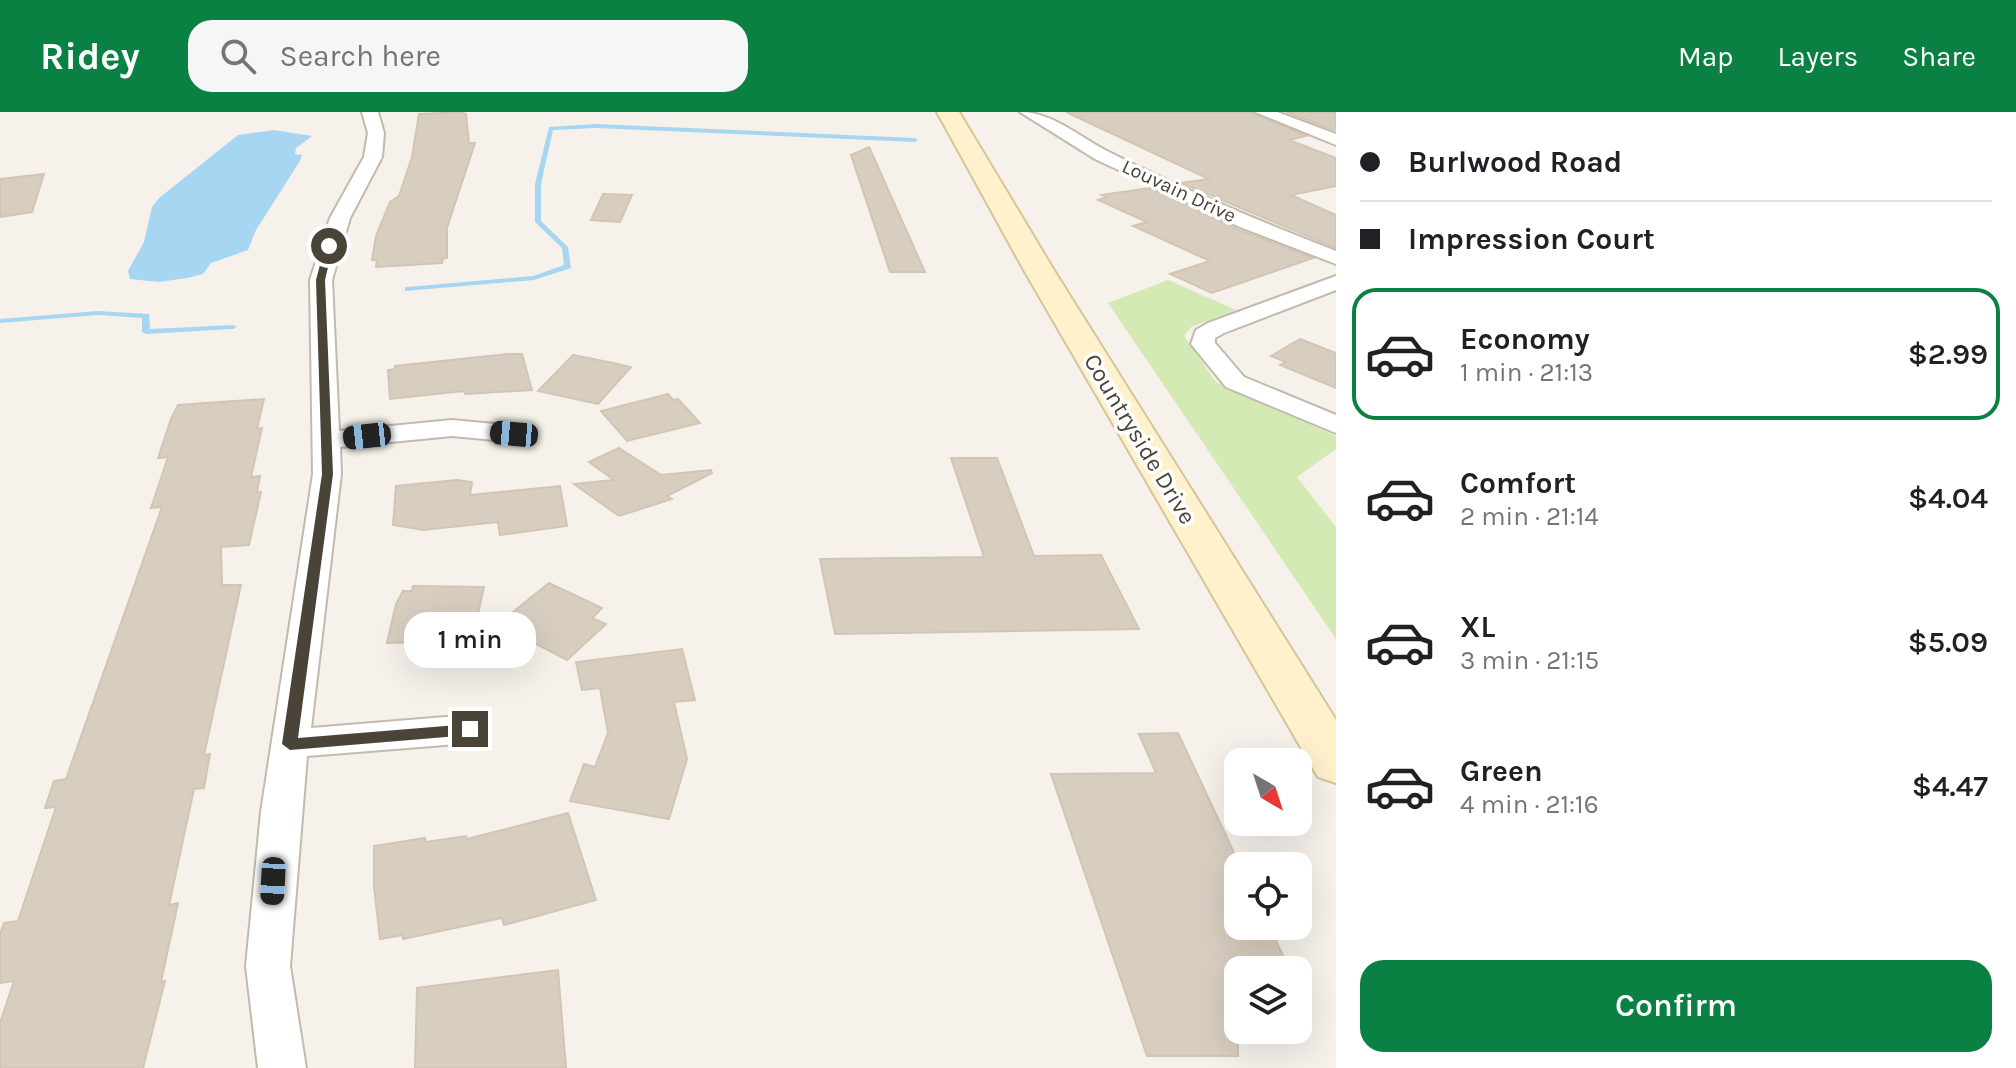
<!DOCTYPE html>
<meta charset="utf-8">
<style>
:root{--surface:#fff;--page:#f6f6f6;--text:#202124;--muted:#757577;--line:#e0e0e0;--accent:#0b8043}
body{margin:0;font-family:Karla,sans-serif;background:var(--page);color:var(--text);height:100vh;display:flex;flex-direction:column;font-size:30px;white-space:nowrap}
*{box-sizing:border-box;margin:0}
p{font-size:26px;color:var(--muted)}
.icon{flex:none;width:44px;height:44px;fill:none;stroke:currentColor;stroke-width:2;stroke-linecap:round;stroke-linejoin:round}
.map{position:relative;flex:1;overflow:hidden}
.drawer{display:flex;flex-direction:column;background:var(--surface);width:680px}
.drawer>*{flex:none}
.top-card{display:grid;align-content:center;height:176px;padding:0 24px;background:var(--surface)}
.needle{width:52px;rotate:141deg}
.fabs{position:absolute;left:1224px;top:636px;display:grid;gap:16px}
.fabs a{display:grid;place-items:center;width:88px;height:88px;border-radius:16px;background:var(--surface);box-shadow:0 8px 32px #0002;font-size:40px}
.end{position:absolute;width:36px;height:36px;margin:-18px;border:10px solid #4a4338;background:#fff;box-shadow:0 0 0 4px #fff}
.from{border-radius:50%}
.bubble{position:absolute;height:56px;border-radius:24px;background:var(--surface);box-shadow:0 8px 32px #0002;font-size:26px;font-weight:600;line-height:56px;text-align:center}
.car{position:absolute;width:24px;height:48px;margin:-24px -12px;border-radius:10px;box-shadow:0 0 6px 2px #0007;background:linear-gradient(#222 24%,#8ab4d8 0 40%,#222 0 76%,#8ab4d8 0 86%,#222 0)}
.top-card b{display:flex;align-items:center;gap:28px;height:76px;font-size:30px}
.top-card b+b{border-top:2px solid var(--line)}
.top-card i{width:20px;height:20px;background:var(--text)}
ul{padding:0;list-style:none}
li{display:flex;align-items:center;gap:24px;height:132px;margin:0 16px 12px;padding:0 8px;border:4px solid transparent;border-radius:24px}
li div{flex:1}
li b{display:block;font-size:30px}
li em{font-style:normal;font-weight:600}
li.selected{border-color:var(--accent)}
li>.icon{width:72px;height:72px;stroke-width:1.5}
.action{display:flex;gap:16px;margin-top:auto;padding:16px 24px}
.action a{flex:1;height:92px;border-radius:24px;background:var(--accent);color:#fff;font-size:32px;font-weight:600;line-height:92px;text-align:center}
header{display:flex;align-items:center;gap:48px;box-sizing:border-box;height:112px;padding:0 40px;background:var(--accent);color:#fff}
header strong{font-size:38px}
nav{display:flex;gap:44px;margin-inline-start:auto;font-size:28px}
.search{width:560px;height:72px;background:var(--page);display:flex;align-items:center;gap:20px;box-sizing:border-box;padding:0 28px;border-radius:24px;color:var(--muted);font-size:30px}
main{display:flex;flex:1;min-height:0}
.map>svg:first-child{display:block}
.green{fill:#d3eab4}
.water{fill:#a7d6f2}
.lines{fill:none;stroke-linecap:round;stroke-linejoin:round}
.stream{fill:#a7d6f2;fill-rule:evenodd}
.building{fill:#d8cec0;stroke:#d3c5b3;stroke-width:2}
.street-casing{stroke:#c2baad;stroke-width:4}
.secondary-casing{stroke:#d6c49a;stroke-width:4}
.street{fill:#fff;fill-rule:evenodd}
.secondary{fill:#fff1cc;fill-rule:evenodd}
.route{fill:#4a4338}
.labels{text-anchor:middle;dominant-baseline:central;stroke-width:7;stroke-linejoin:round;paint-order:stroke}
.far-street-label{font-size:20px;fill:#4a4338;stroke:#fff}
.street-label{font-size:24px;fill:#4a4338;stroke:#fff}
</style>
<header>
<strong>Ridey</strong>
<div class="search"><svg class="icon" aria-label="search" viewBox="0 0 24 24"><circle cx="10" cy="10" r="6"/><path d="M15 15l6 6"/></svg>Search here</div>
<nav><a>Map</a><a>Layers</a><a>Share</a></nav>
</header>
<main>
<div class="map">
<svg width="1336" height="956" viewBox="0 0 1336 956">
<rect width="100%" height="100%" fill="#f6f2eb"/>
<polygon class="green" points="1168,168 1236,198 1191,215 1184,224 1216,270 1336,324 1336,337 1297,365 1336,415 1336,527 1108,191"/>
<polygon class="water" points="274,18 312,24 296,36 295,42 302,43 300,49 256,118 248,138 211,151 203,162 187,166 159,170 130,167 128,159 144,130 152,95 159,86 238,23"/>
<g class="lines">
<g class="stream">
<polygon points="596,12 915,26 918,28 915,30 596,16 553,18 541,72 541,109 568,135 571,156 534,168 405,179 405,175 408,175 533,164 564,153 562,136 535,110 535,72 549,15"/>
<polygon points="98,199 149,202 150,217 233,213 237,215 233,217 146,222 142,220 142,206 98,203 0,211 0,207"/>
</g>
</g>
<g class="building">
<polygon points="461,0 466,2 469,31 475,31 447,116 447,146 443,146 442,151 376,155 377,148 372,148 376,124 390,90 399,84 412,45 419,2"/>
<polygon points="1066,0 1252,0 1306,24 1289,28 1336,46 1336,74 1291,83 1336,103 1336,136 1181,71 1209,67"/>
<polygon points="1286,0 1336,0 1336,18 1335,18"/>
<polygon points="869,35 925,160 890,160 851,43"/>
<polygon points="44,62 32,100 0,105 0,67"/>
<polygon points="1150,76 1239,118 1313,146 1212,181 1170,162 1210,149 1133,114 1147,110 1098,88 1107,85 1102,83"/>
<polygon points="603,82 632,83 620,110 591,108"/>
<polygon points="1300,227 1336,241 1336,276 1280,253 1286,250 1271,244"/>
<polygon points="508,242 522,242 532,278 465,282 464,279 390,287 388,258 395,257 395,254"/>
<polygon points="573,243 613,251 631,255 598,292 538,279"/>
<polygon points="668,282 673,288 678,287 700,311 627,329 601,299"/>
<polygon points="264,287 257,317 262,316 251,365 260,364 257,380 261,380 249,433 221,435 222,473 241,473 204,643 210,642 204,676 194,677 169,793 178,791 161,870 165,869 143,956 0,956 0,911 14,869 0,871 0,822 4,811 18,809 56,695 45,696 54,669 66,667 162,395 151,396 168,345 158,346 171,307 178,293"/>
<polygon points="619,336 661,363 711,358 712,361 667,384 672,387 619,404 574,372 614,368 589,350"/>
<polygon points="951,346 997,346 1034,444 1101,443 1139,517 835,522 820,447 984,445"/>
<polygon points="457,368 472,370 470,383 560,374 567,414 500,423 498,410 423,418 393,413 396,374"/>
<polygon points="549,471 602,496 592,506 606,512 567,548 527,527 517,536 487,521"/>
<polygon points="413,474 484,475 472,529 387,531 396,492 403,479 412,479"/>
<polygon points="682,537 695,588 674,590 687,647 669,707 570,689 584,652 595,655 608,621 600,576 582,578 576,550"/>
<polygon points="1178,621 1238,749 1238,814 1269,814 1290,858 1238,858 1238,944 1147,944 1051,662 1156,661 1139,622"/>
<polygon points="568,701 596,788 504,813 502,806 403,827 403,823 380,827 374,775 374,734 425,726 426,730 466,724 467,727"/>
<polygon points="558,858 566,956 415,956 417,876"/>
</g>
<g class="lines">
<defs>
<g id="street">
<polygon points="362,0 378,0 384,21 382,45 350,106 332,168 339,319 452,308 514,314 523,316 527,322 523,328 514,330 452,324 340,335 341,362 311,616 470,603 483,607 488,617 483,627 470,631 307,644 290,854 306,956 258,956 246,854 261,700 313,362 310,168 330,106 364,45 368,21"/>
<path d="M1020 0C1053 0 1079 25 1109 40 1182 77 1259 109 1336 139V152L1240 115 1095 47Z"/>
<polygon points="1255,0 1277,0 1336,22 1336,33"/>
<polygon points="1336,164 1336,178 1224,221 1215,226 1215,231 1244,265 1336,303 1336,321 1226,275 1191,232 1196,218 1208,211"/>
</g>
<polygon id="secondary" points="937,0 959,0 1055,160 1336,608 1336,671 1318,665 1025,160"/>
</defs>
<use href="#street" class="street-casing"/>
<use href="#secondary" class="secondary-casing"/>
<use href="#street" class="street"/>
<use href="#secondary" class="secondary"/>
</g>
<polygon class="route" points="329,131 333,134 325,168 333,362 298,626 470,612 478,617 470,623 290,638 282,632 322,362 316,168 325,134"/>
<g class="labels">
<g class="far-street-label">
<text transform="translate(1179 79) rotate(25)">Louvain Drive</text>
</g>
<g class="street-label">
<text transform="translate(1140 327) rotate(59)">Countryside Drive</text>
</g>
</g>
</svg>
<div class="fabs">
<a><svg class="needle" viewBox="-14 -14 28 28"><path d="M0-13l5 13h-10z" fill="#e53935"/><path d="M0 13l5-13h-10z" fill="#757577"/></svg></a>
<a><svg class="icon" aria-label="locate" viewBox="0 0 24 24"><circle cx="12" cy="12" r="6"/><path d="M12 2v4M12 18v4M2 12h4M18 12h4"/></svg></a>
<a><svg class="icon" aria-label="layers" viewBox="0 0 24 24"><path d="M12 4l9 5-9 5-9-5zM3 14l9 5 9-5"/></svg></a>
</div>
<i class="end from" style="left:329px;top:134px"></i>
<i class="end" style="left:470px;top:617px"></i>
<div class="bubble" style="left:404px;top:500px;width:132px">1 min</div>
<i class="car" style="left:514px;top:322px;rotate:275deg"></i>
<i class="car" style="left:367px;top:324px;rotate:264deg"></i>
<i class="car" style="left:273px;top:769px;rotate:183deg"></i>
</div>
<section class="drawer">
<div class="top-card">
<b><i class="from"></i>Burlwood Road</b>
<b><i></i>Impression Court</b>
</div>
<ul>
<li class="selected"><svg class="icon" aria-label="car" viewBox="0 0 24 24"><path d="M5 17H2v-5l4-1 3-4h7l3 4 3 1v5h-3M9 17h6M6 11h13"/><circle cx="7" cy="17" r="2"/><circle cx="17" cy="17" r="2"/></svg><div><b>Economy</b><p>1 min · 21:13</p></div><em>$2.99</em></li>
<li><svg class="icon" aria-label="car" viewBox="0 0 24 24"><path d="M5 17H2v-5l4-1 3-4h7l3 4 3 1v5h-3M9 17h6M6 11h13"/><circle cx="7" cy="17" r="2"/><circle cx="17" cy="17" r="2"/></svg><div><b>Comfort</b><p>2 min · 21:14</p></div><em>$4.04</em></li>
<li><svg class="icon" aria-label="car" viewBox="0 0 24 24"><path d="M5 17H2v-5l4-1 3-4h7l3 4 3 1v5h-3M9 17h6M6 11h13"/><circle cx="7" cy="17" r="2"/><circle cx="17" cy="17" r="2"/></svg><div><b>XL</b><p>3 min · 21:15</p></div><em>$5.09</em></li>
<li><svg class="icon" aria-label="car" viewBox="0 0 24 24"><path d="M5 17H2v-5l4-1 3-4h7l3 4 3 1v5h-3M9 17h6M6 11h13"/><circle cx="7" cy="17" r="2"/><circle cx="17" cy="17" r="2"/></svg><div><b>Green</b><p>4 min · 21:16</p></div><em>$4.47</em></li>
</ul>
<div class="action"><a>Confirm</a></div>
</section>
</main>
